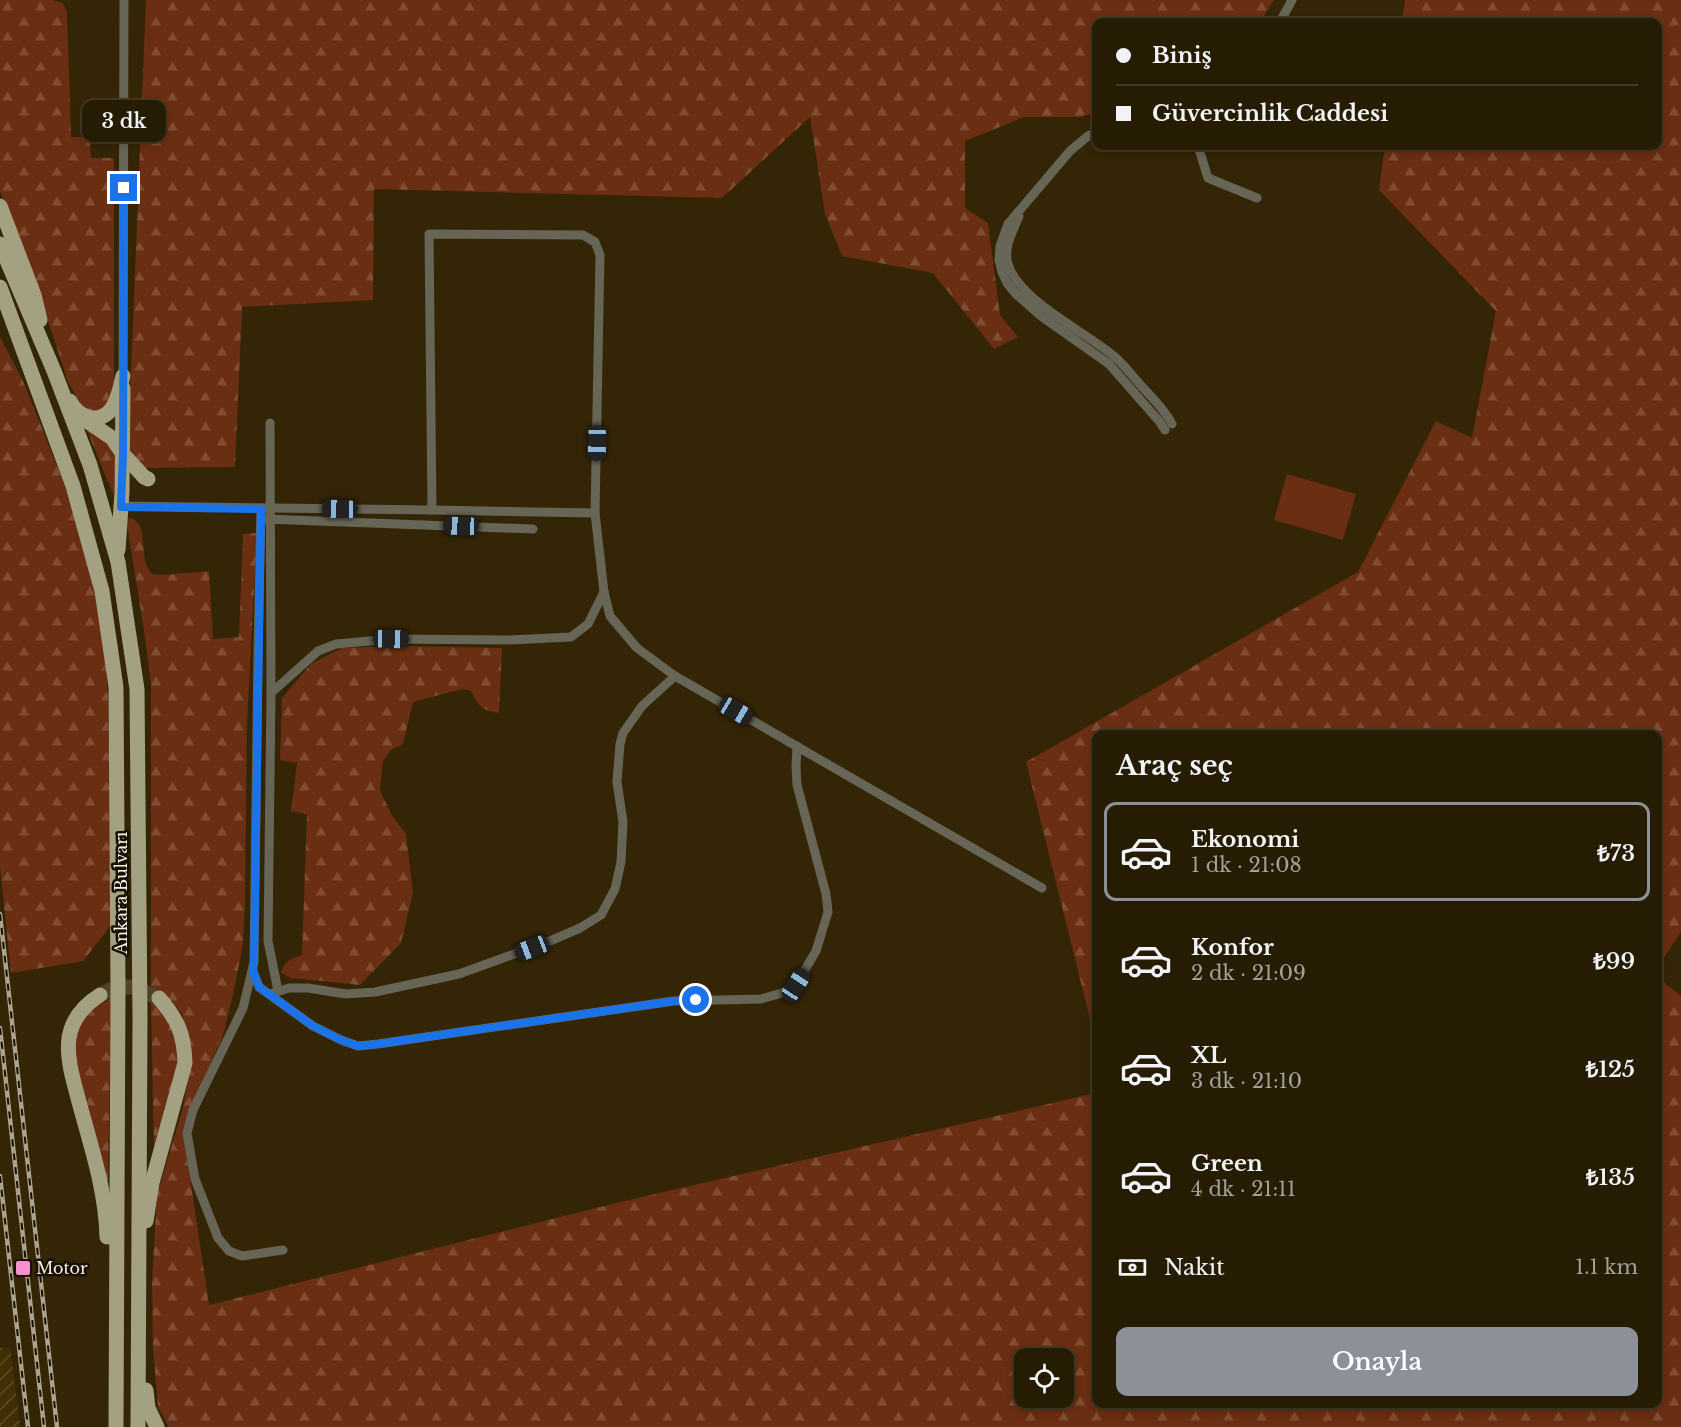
<!DOCTYPE html>
<html lang="tr">
<meta charset="utf-8">
<style>
:root{--surface:#261c04;--page:#2e250e;--text:#f1f3f6;--muted:#a4a19a;--line:#423a26;--accent:#8c9099}
body{margin:0;font-family:"Libre Baskerville",serif;background:var(--page);color:var(--text);height:100vh;display:flex;flex-direction:column;font-size:22px;white-space:nowrap}
*{box-sizing:border-box;margin:0}
p{font-size:20px;color:var(--muted)}
.icon{flex:none;width:33px;height:33px;fill:none;stroke:currentColor;stroke-width:2;stroke-linecap:round;stroke-linejoin:round}
.map{position:relative;flex:1;overflow:hidden}
.panel{position:absolute;left:1092px;top:730px;width:570px;height:678px;display:flex;flex-direction:column;background:var(--surface);border-radius:12px;box-shadow:0 3px 9px #0003,0 0 0 2px var(--line)}
.panel>*{flex:none}
.banner{position:absolute;left:1092px;top:18px;width:570px;height:132px;border-radius:12px;box-shadow:0 3px 9px #0003,0 0 0 2px var(--line);display:grid;align-content:center;height:132px;padding:0 24px;background:var(--surface)}
.buttons{position:absolute;left:1014px;top:1348px;display:grid;gap:12px}
.buttons a{display:grid;place-items:center;width:60px;height:60px;border-radius:12px;background:var(--surface);box-shadow:0 3px 9px #0003,0 0 0 2px var(--line);font-size:30px}
.end{position:absolute;width:27px;height:27px;margin:-14px;border:8px solid #1a73e8;background:#fff;box-shadow:0 0 0 3px #fff}
.from{border-radius:50%}
.bubble{position:absolute;height:42px;border-radius:12px;background:var(--surface);box-shadow:0 3px 9px #0003,0 0 0 2px var(--line);font-size:20px;font-weight:600;line-height:42px;text-align:center}
.car{position:absolute;width:18px;height:36px;margin:-18px -9px;border-radius:8px;box-shadow:0 0 4px 2px #0007;background:linear-gradient(#222 24%,#8ab4d8 0 40%,#222 0 76%,#8ab4d8 0 86%,#222 0)}
.banner b{display:flex;align-items:center;gap:21px;height:57px;font-size:22px}
.banner b+b{border-top:2px solid var(--line)}
.banner i{width:15px;height:15px;background:var(--text)}
ul{padding:0;list-style:none}
li{display:flex;align-items:center;gap:18px;height:99px;margin:0 12px 9px;padding:0 12px;border:3px solid transparent;border-radius:12px}
li div{flex:1}
li b{display:block;font-size:22px}
li em{font-style:normal;font-weight:600}
li.active{border-color:var(--accent)}
li>.icon{width:54px;height:54px;stroke-width:1.5}
h2{padding:0 24px;font-size:27px;line-height:72px}
.pay{display:flex;align-items:center;gap:15px;height:66px;padding:0 24px;font-size:22px}
.pay p{margin-inline-start:auto}
.action{display:flex;gap:12px;margin-top:auto;padding:12px 24px}
.action a{flex:1;height:69px;border-radius:12px;background:var(--accent);color:#fff;font-size:24px;font-weight:600;line-height:69px;text-align:center}
.map>svg:first-child{display:block}
.industrial{fill:url(#industrial-furrows)}
.forest{fill:url(#forest-firs);fill-rule:evenodd}
.green{fill:#6a2e12}
.lines{fill:none;stroke-linecap:round;stroke-linejoin:round}
.primary-tunnel{stroke:#514326;stroke-width:15;stroke-dasharray:15 8;stroke-linecap:butt}
.street{stroke:#666556;stroke-width:9}
.primary{stroke:#a4a183;stroke-width:15}
.rail-casing{stroke:#ada28b;stroke-width:4.5}
.rail{stroke:#160f04;stroke-width:2;stroke-dasharray:7;stroke-linecap:butt}
.route{stroke:#1a73e8;stroke-width:8}
.poi-dot{fill:#f690cf;stroke:#160f04;stroke-width:2}
.labels{text-anchor:middle;dominant-baseline:central;stroke-width:5;stroke-linejoin:round;paint-order:stroke}
.street-label{font-size:16px;fill:#f8efde;stroke:#160f04}
.poi-label{font-size:16px;fill:#f8efde;stroke:#160f04;text-anchor:start}
</style>
<div class="map">
<svg width="1681" height="1427" viewBox="0 0 1681 1427">
<defs>
<pattern id="industrial-furrows" width="10" height="10" patternUnits="userSpaceOnUse" patternTransform="scale(1.5)"><rect width="10" height="10" fill="#402e05"/><path d="M-1 1l2-2M0 10L10 0M9 11l2-2" fill="none" stroke="#5c4d29"/></pattern>
<pattern id="forest-firs" width="22" height="20" patternUnits="userSpaceOnUse" patternTransform="scale(1.5)"><rect width="22" height="20" fill="#6a2e12"/><path d="M5 1l3.5 6h-7zM16 11l3.5 6h-7z" fill="#804d34"/></pattern>
</defs>
<rect width="100%" height="100%" fill="#332506"/>
<polygon class="industrial" points="10,1347 20,1427 0,1427 0,1348"/>
<g class="forest">
<polygon points="0,0 52,0 63,3 67,12 71,137 90,137 91,158 114,158 114,396 110,404 96,412 88,411 82,406 68,382 45,311 0,191"/>
<polygon points="146,0 1274,0 1260,22 1096,22 1096,112 1081,117 1024,117 965,141 965,208 988,223 1000,315 1018,337 994,349 933,273 842,256 825,214 810,117 722,198 374,189 373,300 242,307 235,467 144,468 136,459 128,446"/>
<polygon points="1405,0 1681,0 1681,932 1658,966 1658,735 1096,735 1096,1043 1026,762 1358,572 1436,421 1472,438 1496,311 1379,190 1385,146 1658,146 1658,22 1402,22"/>
<polygon points="0,337 23,381 65,486 89,566 97,606 105,658 108,697 112,924 83,961 11,973 0,867"/>
<polygon points="86,428 110,441 116,455 114,494 113,494"/>
<path d="M130 518C151 524 137 559 152 574L164 575 209 571 213 639 239 637 243 534 257 533 247 722 245 902 243 943 235 986 224 1032 183 1131 209 1305 616 1203 1096 1093V1404H1658V978L1681 996V1427H169L158 1407 153 1348 152 1281 157 1195 183 1107 191 1060 188 1036 182 1014 162 991 180 1048 178 1068 154 1160 151 1001V685L144 630 127 525V520ZM1024 1359H1064V1398H1024Z"/>
<path d="M392 646 502 648 499 713C481 710 479 706 471 691L462 689 413 702 403 744 391 750 383 761 380 790 391 814 406 834 413 893 401 943 360 985 291 978 281 973C284 961 292 958 302 955L307 814 291 811 297 763 280 760 282 698 311 664 342 648Z"/>
<polygon points="111,999 108,1184 86,1110 74,1057 76,1031 88,1010"/>
</g>
<polygon class="green" points="1287,474 1356,494 1343,540 1274,520"/>
<g class="lines">
<polyline class="primary-tunnel" points="100,995 117,987 133,987 159,998"/>
<g class="street">
<polyline points="1280,22 1292,0"/>
<polyline points="1096,132 1088,136 1070,151 1008,224 1000,246 999,260 1002,272 1007,283 1017,295 1041,316 1109,364 1159,421 1165,430"/>
<polyline points="1198,146 1208,178 1257,198"/>
<path d="M1019 216C1013 231 1003 248 1008 264 1019 301 1086 332 1115 357 1123 364 1130 373 1137 381 1149 395 1164 408 1172 424"/>
<polyline points="123,376 124,0"/>
<polyline points="270,423 271,693 268,941 278,991"/>
<polyline points="121,506 432,510 595,513"/>
<polyline points="261,509 258,651 254,962 243,1008 193,1110 187,1133 195,1179 218,1238 229,1251 242,1256 283,1250"/>
<polyline points="432,510 429,234 583,235 595,242 600,255 595,513 604,592 610,616 637,648 675,676 1042,888"/>
<polyline points="265,519 533,529"/>
<polyline points="271,693 318,651 336,644 391,639 509,640 571,637 588,624 604,592"/>
<polyline points="253,971 259,987 313,1026 341,1040 358,1046 378,1044 674,1001 761,999 782,993 796,985 816,951 828,912 826,894 797,785 796,767 797,746"/>
<polyline points="270,994 289,988 308,988 346,994 375,992 459,974 550,941 580,928 601,915 615,889 621,862 623,822 617,782 620,744 623,733 642,706 675,676"/>
</g>
<g class="primary">
<polyline points="0,206 34,295 40,320"/>
<polyline points="0,244 54,371 90,465 118,562 137,689 140,1019 138,1427"/>
<polyline points="0,287 73,486 102,591 116,687 118,987 116,1427"/>
<path d="M70 401C77 415 95 425 109 412 118 403 120 387 123 376"/>
<polyline points="81,417 112,438 123,454 144,477 148,479"/>
<polyline points="118,550 122,492 123,388"/>
<path d="M100 995C84 1005 72 1019 69 1038 66 1059 74 1082 79 1102 91 1146 106 1191 107 1237"/>
<path d="M146 1221 152 1183 185 1063C184 1034 178 1020 159 998"/>
<polyline points="146,1390 148,1408 157,1427"/>
</g>
<defs>
<g id="rail">
<polyline points="0,914 57,1427"/>
<polyline points="0,1028 44,1427"/>
<polyline points="0,1176 28,1427"/>
</g>
</defs>
<use href="#rail" class="rail-casing"/>
<use href="#rail" class="rail"/>
</g>
<g class="lines">
<polyline class="route" points="124,188 123,454 121,507 261,509 254,962 253,971 259,987 313,1026 341,1040 358,1046 378,1044 674,1001 696,1000"/>
</g>
<rect class="poi-dot" x="15" y="1260" width="16" height="16" rx="3"/>
<g class="labels">
<g class="street-label">
<text transform="translate(121 893) rotate(-90)">Ankara Bulvarı</text>
</g>
<g class="poi-label">
<text x="36" y="1268">Motor</text>
</g>
</g>
</svg>
<div class="buttons">
<a><svg class="icon" aria-label="locate" viewBox="0 0 24 24"><circle cx="12" cy="12" r="6"/><path d="M12 2v4M12 18v4M2 12h4M18 12h4"/></svg></a>
</div>
<i class="end from" style="left:696px;top:1000px"></i>
<i class="end" style="left:124px;top:188px"></i>
<div class="bubble" style="left:82px;top:100px;width:84px">3 dk</div>
<i class="car" style="left:597px;top:443px;rotate:181deg"></i>
<i class="car" style="left:340px;top:509px;rotate:271deg"></i>
<i class="car" style="left:461px;top:526px;rotate:272deg"></i>
<i class="car" style="left:391px;top:639px;rotate:91deg"></i>
<i class="car" style="left:736px;top:711px;rotate:120deg"></i>
<i class="car" style="left:532px;top:948px;rotate:249deg"></i>
<i class="car" style="left:796px;top:985px;rotate:33deg"></i>
<div class="banner">
<b><i class="from"></i>Biniş</b>
<b><i></i>Güvercinlik Caddesi</b>
</div>
<section class="panel">
<h2>Araç seç</h2>
<ul>
<li class="active"><svg class="icon" aria-label="car" viewBox="0 0 24 24"><path d="M5 17H2v-5l4-1 3-4h7l3 4 3 1v5h-3M9 17h6M6 11h13"/><circle cx="7" cy="17" r="2"/><circle cx="17" cy="17" r="2"/></svg><div><b>Ekonomi</b><p>1 dk · 21:08</p></div><em>₺73</em></li>
<li><svg class="icon" aria-label="car" viewBox="0 0 24 24"><path d="M5 17H2v-5l4-1 3-4h7l3 4 3 1v5h-3M9 17h6M6 11h13"/><circle cx="7" cy="17" r="2"/><circle cx="17" cy="17" r="2"/></svg><div><b>Konfor</b><p>2 dk · 21:09</p></div><em>₺99</em></li>
<li><svg class="icon" aria-label="car" viewBox="0 0 24 24"><path d="M5 17H2v-5l4-1 3-4h7l3 4 3 1v5h-3M9 17h6M6 11h13"/><circle cx="7" cy="17" r="2"/><circle cx="17" cy="17" r="2"/></svg><div><b>XL</b><p>3 dk · 21:10</p></div><em>₺125</em></li>
<li><svg class="icon" aria-label="car" viewBox="0 0 24 24"><path d="M5 17H2v-5l4-1 3-4h7l3 4 3 1v5h-3M9 17h6M6 11h13"/><circle cx="7" cy="17" r="2"/><circle cx="17" cy="17" r="2"/></svg><div><b>Green</b><p>4 dk · 21:11</p></div><em>₺135</em></li>
</ul>
<div class="pay"><svg class="icon" aria-label="cash" viewBox="0 0 24 24"><path d="M3 7h18v10H3z"/><circle cx="12" cy="12" r="2"/></svg>Nakit<p>1.1 km</p></div>
<div class="action"><a>Onayla</a></div>
</section>
</div>
